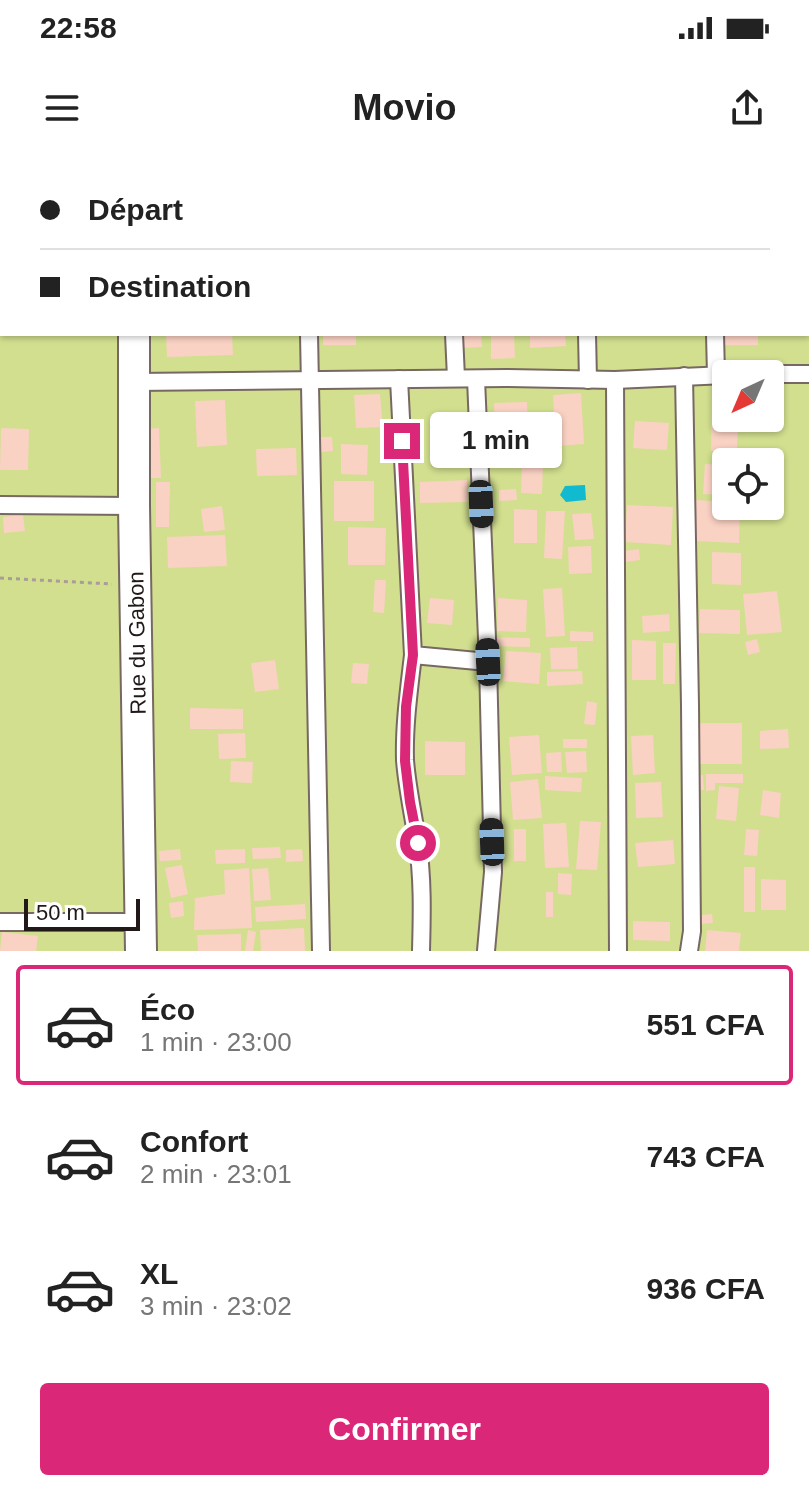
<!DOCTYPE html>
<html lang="fr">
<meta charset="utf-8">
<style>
:root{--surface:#fff;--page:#f2f2f2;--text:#222;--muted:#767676;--line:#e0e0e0;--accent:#db2777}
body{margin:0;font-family:Arial,sans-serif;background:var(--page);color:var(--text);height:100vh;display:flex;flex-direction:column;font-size:30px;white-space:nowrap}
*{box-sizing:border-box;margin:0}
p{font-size:26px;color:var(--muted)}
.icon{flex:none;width:44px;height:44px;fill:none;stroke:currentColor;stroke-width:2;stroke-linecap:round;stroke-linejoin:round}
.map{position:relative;height:791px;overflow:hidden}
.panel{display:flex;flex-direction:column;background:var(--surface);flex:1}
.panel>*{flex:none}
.banner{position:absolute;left:0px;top:0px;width:810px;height:176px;box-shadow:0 2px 6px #0004;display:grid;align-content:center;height:176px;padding:0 40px;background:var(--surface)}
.needle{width:52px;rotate:224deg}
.buttons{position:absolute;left:712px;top:200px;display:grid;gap:16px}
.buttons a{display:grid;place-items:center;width:72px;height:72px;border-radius:8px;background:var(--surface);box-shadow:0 2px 6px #0004;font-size:40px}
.scale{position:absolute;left:24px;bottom:20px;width:116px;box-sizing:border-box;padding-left:8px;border:4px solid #201917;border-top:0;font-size:22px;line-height:28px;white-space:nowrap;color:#201917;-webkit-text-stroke:6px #fff;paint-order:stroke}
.end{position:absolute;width:36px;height:36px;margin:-18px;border:10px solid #db2777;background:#fff;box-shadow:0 0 0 4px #fff}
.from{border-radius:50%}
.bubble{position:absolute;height:56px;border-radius:8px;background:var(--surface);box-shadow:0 2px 6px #0004;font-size:26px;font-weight:800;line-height:56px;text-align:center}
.car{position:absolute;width:24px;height:48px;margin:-24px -12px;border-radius:10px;box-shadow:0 0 6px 2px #0007;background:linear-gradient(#222 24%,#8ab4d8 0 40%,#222 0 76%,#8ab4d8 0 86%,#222 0)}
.banner b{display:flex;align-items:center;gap:28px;height:76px;font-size:30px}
.banner b+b{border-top:2px solid var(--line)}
.banner i{width:20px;height:20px;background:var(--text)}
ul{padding:14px 0 0;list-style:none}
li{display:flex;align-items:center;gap:24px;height:120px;margin:0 16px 12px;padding:0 24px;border:4px solid transparent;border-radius:8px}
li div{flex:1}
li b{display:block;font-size:30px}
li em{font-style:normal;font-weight:800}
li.active{border-color:var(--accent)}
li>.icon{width:72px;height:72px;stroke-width:1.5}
.action{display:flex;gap:16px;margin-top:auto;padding:16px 40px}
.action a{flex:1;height:92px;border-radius:8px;background:var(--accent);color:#fff;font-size:32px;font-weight:800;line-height:92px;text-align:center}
.status{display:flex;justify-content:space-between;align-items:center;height:56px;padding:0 40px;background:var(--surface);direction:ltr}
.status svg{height:22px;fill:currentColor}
header{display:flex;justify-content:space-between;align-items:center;height:104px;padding:0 40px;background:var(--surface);font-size:36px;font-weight:800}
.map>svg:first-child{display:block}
.green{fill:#d1df8e;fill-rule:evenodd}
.water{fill:#12bacf}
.building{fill:#fad2c3}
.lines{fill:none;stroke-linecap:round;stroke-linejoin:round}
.street-casing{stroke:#786862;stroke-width:20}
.highway-casing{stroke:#786862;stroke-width:34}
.path{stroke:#aa9c96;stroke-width:3;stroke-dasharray:4 4;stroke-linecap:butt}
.street{stroke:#fff;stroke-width:16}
.highway{stroke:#fff;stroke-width:30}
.route{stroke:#db2777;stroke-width:10}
.labels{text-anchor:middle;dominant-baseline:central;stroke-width:8;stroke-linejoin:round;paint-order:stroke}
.street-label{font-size:22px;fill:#201917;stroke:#fff}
</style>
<div class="status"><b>22:58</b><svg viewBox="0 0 49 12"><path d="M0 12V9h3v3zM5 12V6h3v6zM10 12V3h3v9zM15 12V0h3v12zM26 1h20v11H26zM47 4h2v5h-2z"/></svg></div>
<header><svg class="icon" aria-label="menu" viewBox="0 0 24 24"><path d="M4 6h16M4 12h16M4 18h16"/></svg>Movio<svg class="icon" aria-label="share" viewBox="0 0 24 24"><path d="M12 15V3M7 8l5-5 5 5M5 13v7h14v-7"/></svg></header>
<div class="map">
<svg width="809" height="791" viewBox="0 0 809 791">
<rect width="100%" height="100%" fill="#feece4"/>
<path class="green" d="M0 0H809V791H0ZM2 2H808V174H2ZM726 214H770V258H726ZM726 302H770V346H726Z"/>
<polygon class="water" points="585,325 586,340 566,342 560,335 565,326"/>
<g class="building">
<polygon points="166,174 232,174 233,195 167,197"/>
<rect x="323" y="174" width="33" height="11"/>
<polygon points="461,174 481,174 482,187 461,188"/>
<polygon points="491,174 514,174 515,198 491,199"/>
<polygon points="530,174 565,174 566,186 530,188"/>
<rect x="722" y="174" width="36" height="11"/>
<polygon points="581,233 584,284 556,286 553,235"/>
<polygon points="380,234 383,267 356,268 354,235"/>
<polygon points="712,234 726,234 726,258 738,258 737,292 711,291"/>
<polygon points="225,240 227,285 197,287 195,241"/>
<polygon points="527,242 528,274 495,275 494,243"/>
<polygon points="635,261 669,263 667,290 633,288"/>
<polygon points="1,268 29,269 28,310 0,310"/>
<polygon points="159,268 161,318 148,318 146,269"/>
<polygon points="319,277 332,277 333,291 320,292"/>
<polygon points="341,284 368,285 367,315 341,314"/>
<polygon points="296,288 297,315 257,316 256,289"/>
<polygon points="522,303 543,303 542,334 521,333"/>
<polygon points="770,303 784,305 780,337 770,335"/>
<polygon points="705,304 725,305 724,335 703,334"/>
<polygon points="467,320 468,342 420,343 420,322"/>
<rect x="334" y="321" width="40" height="40"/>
<polygon points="156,322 170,322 169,367 156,367"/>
<polygon points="516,329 517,340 499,341 499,330"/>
<polygon points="696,340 726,342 726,346 740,346 739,383 695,381"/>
<polygon points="627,345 673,347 671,385 625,382"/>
<polygon points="222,346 225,370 204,372 201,349"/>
<polygon points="514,349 537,350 537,383 514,383"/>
<polygon points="546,351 565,351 562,399 544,398"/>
<polygon points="591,353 594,379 575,380 572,354"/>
<polygon points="23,355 25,371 4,373 3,357"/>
<polygon points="348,367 386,368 385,405 348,405"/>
<polygon points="225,375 227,406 168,408 167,377"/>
<polygon points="591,386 592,413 569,414 568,387"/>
<polygon points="639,389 640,400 625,402 624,391"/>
<polygon points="712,392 741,393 741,425 712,424"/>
<polygon points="375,420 386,420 384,453 373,452"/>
<polygon points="562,428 565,476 546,477 543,429"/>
<polygon points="777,431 782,472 747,475 743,434"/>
<polygon points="430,438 454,440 452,465 427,463"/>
<polygon points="498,438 527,440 526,472 497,471"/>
<polygon points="700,449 740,450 740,474 699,473"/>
<polygon points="669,454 670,471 643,473 642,456"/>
<polygon points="570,471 593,472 593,481 570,481"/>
<polygon points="493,477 530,478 530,487 493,486"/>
<polygon points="757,479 760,492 748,495 745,482"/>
<polygon points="632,480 656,481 656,520 632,520"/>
<polygon points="663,483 676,483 675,524 663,524"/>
<polygon points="577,487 578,509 551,509 550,488"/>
<polygon points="506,491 541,493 539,524 503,521"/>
<polygon points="275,500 279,529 255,532 251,503"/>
<polygon points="353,503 369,504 367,524 351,523"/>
<polygon points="582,511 583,524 547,526 547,512"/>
<polygon points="587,541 597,543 595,565 584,564"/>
<polygon points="190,548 243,549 243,569 190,569"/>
<rect x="700" y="563" width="42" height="41"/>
<polygon points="788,569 789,588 760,589 760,571"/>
<polygon points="245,573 246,598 219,599 218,574"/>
<polygon points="539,575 542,613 512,615 509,577"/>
<polygon points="653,575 655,613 633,615 631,576"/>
<rect x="563" y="579" width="24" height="9"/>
<polygon points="425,581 465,582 465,615 425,615"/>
<polygon points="586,591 587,612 567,613 565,592"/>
<polygon points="561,592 562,612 547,612 546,593"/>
<polygon points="231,601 253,602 252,623 230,622"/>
<polygon points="706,614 743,614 743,623 715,623 715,630 706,631"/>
<polygon points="697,615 703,615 704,630 697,630"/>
<polygon points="545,616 582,618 581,632 545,630"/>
<polygon points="538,619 542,658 513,660 510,622"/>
<polygon points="661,622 663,657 636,658 635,623"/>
<polygon points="719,626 739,628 736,661 716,659"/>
<polygon points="763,630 781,633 779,658 760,655"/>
<polygon points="580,661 601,662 597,710 576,709"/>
<polygon points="566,663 569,707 545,708 543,664"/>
<rect x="514" y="669" width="12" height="32"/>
<polygon points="746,669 759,670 757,696 744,695"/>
<polygon points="673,680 675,704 638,707 635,683"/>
<polygon points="280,687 281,698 253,699 252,688"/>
<polygon points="180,689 181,700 160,701 159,691"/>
<polygon points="245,689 245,703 216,704 215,690"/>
<polygon points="302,689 303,701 286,702 286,690"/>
<polygon points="182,705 188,734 171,738 165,708"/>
<rect x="744" y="707" width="11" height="45"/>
<polygon points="249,708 252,768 194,770 195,738 225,734 224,710"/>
<polygon points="268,708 271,740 254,741 252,709"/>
<polygon points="558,713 572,714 571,735 558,734"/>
<polygon points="761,719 786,720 786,750 761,750"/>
<rect x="546" y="732" width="7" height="25"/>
<polygon points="183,741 184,756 171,758 169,743"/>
<polygon points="305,744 306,759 256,762 255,747"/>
<polygon points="712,754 713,763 700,764 700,755"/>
<polygon points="633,761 670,762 670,781 633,780"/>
<polygon points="304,768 305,791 261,791 260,770"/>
<polygon points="248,770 256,772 253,791 245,791"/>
<polygon points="707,770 741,773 739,791 705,791"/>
<polygon points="2,772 38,776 36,791 0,791"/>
<polygon points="241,774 241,791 198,791 197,775"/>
</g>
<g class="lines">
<defs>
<g id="street">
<polyline points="445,0 445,2"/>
<polyline points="583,0 583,2"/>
<polyline points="711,0 711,2"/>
<polyline points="310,2 310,0"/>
<polyline points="0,89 2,89"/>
<polyline points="309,174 321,791"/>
<polyline points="454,174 456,218"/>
<polyline points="587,174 588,220"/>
<polyline points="715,174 716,215"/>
<polyline points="770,214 809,214"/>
<polyline points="684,216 690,545 692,771 689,791"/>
<polyline points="399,219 413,495 488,502"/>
<polyline points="476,219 488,502 493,712 486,791"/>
<polyline points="615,220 618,791"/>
<polyline points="135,222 506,218 615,220 726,215"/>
<polyline points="0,345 134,346"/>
<path d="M413 495C409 530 404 565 405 600 407 627 413 653 417 680 423 716 422 755 421 791"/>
<polyline points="0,762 140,762"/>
</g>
<g id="highway">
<polyline points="133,0 133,2"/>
<polyline points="134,174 134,346 141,791"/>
</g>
</defs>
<use href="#street" class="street-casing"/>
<use href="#highway" class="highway-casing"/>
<polyline class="path" points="0,418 112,424"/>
<use href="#street" class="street"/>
<use href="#highway" class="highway"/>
</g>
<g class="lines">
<polyline class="route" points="402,281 413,495 406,547 405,601 410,642 418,683"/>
</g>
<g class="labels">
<g class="street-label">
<text transform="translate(137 483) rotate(-91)">Rue du Gabon</text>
</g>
</g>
</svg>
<div class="buttons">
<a><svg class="needle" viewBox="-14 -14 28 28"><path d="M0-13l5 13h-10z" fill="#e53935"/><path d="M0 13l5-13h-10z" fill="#767676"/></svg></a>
<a><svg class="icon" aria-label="locate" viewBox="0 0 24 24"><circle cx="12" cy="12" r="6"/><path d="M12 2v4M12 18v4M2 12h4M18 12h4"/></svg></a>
</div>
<div class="scale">50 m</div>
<i class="end from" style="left:418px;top:683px"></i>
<i class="end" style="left:402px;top:281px"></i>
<div class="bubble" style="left:430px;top:252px;width:132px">1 min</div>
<i class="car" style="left:481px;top:344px;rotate:178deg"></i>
<i class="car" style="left:488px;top:502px;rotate:357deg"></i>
<i class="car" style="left:492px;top:682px;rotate:358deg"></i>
<div class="banner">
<b><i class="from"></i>Départ</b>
<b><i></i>Destination</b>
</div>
</div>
<section class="panel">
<ul>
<li class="active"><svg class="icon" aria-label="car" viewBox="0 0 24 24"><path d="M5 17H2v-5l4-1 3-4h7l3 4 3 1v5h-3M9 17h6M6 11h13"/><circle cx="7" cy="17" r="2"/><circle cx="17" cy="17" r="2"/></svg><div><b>Éco</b><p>1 min · 23:00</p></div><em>551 CFA</em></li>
<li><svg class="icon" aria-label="car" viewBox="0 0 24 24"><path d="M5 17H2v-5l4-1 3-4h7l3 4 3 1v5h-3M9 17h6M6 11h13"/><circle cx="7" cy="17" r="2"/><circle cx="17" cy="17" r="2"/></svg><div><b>Confort</b><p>2 min · 23:01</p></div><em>743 CFA</em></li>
<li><svg class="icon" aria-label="car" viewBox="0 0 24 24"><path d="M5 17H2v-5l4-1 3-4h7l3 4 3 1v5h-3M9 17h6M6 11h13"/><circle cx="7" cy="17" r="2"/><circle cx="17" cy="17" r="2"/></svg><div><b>XL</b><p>3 min · 23:02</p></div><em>936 CFA</em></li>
</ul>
<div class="action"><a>Confirmer</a></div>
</section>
